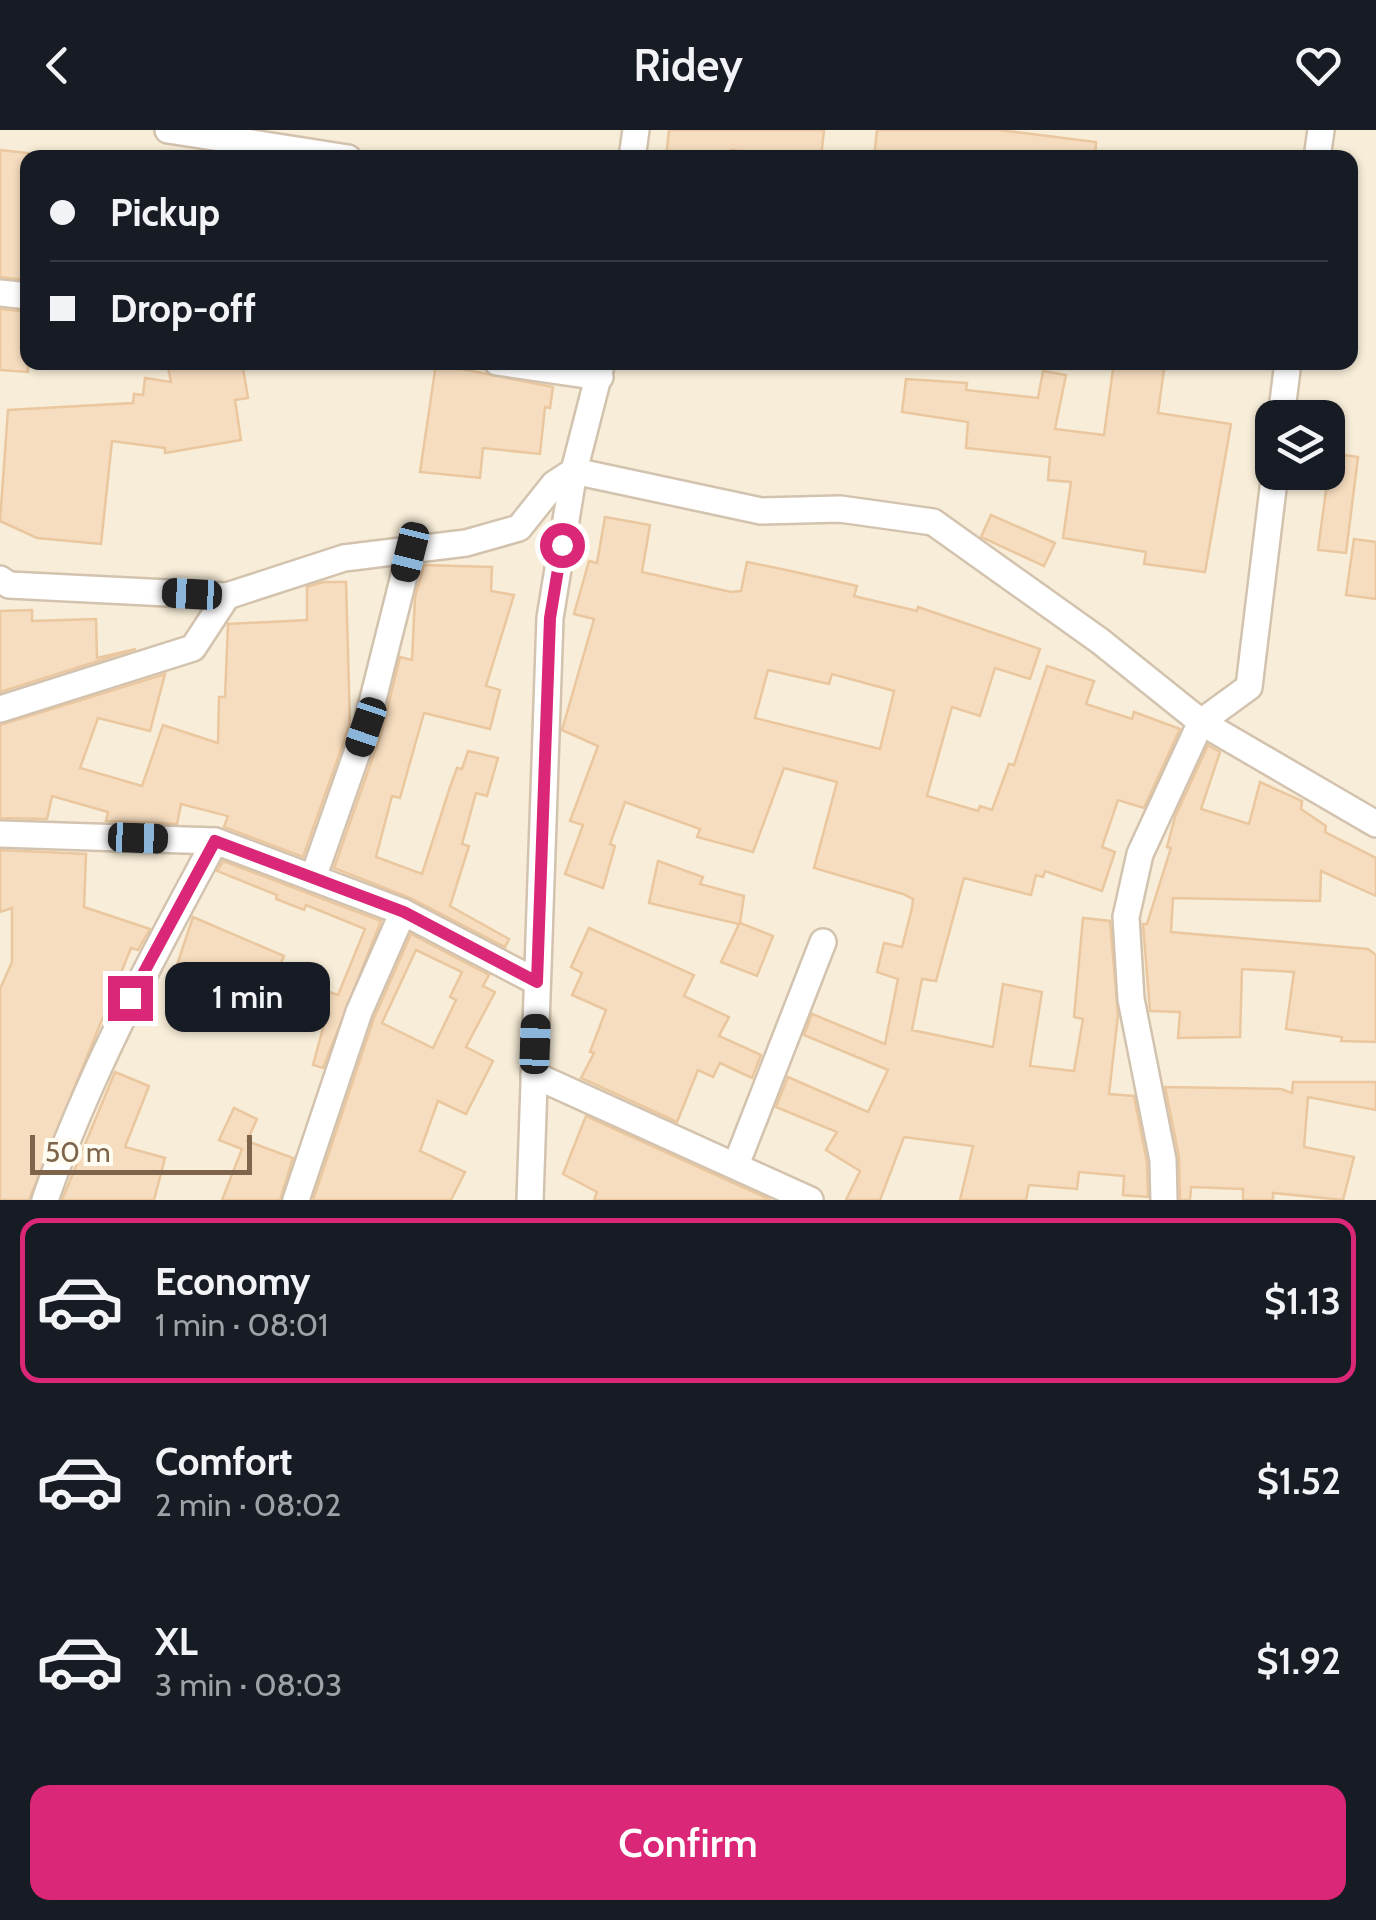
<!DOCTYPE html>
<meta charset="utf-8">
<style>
:root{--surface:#171b24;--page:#20242c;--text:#f1f3f6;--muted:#9ea1a6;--line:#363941;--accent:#db2777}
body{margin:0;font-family:Cabin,sans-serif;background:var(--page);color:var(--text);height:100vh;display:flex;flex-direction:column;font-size:38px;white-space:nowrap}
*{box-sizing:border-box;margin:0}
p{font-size:32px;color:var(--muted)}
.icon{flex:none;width:55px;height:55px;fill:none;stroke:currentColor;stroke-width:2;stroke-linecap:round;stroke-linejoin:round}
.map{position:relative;height:1070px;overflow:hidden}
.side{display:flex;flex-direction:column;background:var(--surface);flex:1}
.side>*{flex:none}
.hud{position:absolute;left:20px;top:20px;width:1338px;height:220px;border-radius:20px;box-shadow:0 2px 8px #0004;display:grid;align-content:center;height:220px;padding:0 30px;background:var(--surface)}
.fabs{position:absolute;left:1255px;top:270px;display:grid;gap:20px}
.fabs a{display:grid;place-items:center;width:90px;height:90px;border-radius:20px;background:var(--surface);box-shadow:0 2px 8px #0004;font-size:50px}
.scale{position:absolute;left:30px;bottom:25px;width:222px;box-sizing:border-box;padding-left:10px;border:5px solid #7d644a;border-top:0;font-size:28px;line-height:35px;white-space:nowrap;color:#7d644a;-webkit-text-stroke:8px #fffcf2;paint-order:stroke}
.end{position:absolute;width:45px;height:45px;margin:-22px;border:12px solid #db2777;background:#fff;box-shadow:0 0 0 5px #fff}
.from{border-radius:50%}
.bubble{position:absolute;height:70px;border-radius:20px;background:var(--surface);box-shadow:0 2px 8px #0004;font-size:32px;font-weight:600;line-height:70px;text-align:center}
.car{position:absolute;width:30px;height:60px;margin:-30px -15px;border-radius:12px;box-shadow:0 0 8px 2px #0007;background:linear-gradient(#222 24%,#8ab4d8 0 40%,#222 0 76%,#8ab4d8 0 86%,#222 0)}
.hud b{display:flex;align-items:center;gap:35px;height:95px;font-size:38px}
.hud b+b{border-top:2px solid var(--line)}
.hud i{width:25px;height:25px;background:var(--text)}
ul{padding:18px 0 0;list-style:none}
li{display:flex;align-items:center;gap:30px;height:165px;margin:0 20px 15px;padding:0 10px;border:5px solid transparent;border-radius:20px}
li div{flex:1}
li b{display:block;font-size:38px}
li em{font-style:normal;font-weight:600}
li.active{border-color:var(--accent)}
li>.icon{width:90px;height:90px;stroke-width:1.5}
.primary-button{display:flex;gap:20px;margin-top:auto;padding:20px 30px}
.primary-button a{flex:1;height:115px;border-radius:20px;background:var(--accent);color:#fff;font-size:40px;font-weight:600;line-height:115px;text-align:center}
header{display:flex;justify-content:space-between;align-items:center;height:130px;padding:0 30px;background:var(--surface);font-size:45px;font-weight:600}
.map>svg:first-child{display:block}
.residential{fill:#f7edd8;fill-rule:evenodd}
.building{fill:#f6ddbf;stroke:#eac79e;stroke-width:2.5;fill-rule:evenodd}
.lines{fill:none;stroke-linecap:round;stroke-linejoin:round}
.street-casing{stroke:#d3c3ae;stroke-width:30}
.street{stroke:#fff;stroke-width:25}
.route{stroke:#db2777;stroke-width:12}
</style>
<header><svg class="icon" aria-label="back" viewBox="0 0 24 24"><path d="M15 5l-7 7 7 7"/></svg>Ridey<svg class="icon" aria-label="heart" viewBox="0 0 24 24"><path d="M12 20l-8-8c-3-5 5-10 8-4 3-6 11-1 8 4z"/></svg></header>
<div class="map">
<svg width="1376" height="1070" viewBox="0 0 1376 1070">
<rect width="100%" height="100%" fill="#fef9ea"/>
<path class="residential" d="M0 0H1376V1070H0ZM28 28H1350V232H28ZM1272 288H1328V342H1272Z"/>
<g class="building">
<polygon points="669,0 824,0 821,28 731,20 730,28 666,28"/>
<polygon points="877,0 999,0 1096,12 1095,28 874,28"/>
<polygon points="0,20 28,23 28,150 0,147"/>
<polygon points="0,179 28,182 28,242 0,240"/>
<polygon points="167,232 242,232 248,268 235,270 241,310 165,323 165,318 112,311 101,414 37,408 0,391 8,280 133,273 134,264 143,265 145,248 171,252"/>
<polygon points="1114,232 1165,232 1158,283 1231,294 1205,442 1144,434 1146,422 1063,408 1071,352 1048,350 1050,327 966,318 968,292 902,282 906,249 967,253 966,260 1038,268 1043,241 1066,245 1055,299 1104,305"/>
<polygon points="436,234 553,257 550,278 545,277 540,324 483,318 480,348 420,342"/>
<polygon points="1331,323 1358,327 1346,423 1318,420"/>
<polygon points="991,385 1055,413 1044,436 981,407"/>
<path d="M605 387 650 395 642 442 731 462 741 461 747 432 791 441 857 456 854 466 917 481 918 477 1040 519 1030 549 995 538 980 586 952 577 927 666 978 681 980 676 992 680 1009 634 1014 635 1047 536 1094 551 1086 574 1132 589 1134 582 1180 599 1144 678 1118 670 1102 717 1115 722 1102 761 1045 741 1043 747 1036 745 1031 765 964 748 936 851 922 849 912 900 993 917 1003 854 1042 862 1030 936 1074 941 1083 889 1074 887 1083 788 1110 791 1118 885 1109 964 1134 966 1147 1032 1148 1067 1123 1065 1124 1046 1079 1042 1077 1059 1029 1055 1026 1070H960L973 1016 904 1007 880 1070H846L860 1041 826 1020 837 1002 776 977 788 947 868 982 888 940 804 905 812 884 885 914 898 849 877 842 884 813 902 817 912 778 913 769 903 764 814 738 837 652 784 638 753 722 697 707 700 699 625 672 610 714 615 716 603 758 565 744 583 695 570 691 598 616 562 600 594 489 574 484 589 431 597 433ZM768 540 829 554 832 544 894 561 880 619 755 588Z"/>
<polygon points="1354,409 1376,412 1376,469 1346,465"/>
<polygon points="424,435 492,437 491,461 514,465 486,556 500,560 490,599 424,583 400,668 392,666 376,727 422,744 449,660 457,638 462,639 468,621 498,628 487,666 476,663 462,714 469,716 450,776 509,809 505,817 410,768 334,738 382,601 400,527 412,530 415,468"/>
<polygon points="323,452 346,452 350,594 303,727 224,697 228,686 181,674 177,694 106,691 108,682 52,666 47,689 0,688 0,595 165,544 150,601 98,588 80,638 142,656 163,595 218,613 219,567 225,567 228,494 307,490 307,457"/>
<polygon points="32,480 32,491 96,489 97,528 136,519 0,562 0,481"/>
<polygon points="1208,615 1220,622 1201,679 1249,694 1260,652 1302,671 1301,679 1326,696 1325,702 1376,728 1376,766 1321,741 1320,771 1173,768 1171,802 1368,819 1376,825 1376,912 1341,911 1342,907 1286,899 1294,842 1242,839 1240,907 1178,908 1180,882 1150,881 1143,794 1147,794 1171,718 1167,717 1175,687"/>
<polygon points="0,720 86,724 84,777 150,799 138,820 131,818 29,1070 0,1070 0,859 12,832 12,778 0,782"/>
<polygon points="223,731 381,791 323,938 313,935 326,887 234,862 236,857 177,835 193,787 284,826 276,844 338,865 365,799 306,775 304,780 276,769 277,765 217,741"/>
<polygon points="658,731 703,747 700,754 744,766 740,793 773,806 757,846 721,832 739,794 649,773"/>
<polygon points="589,798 694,845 684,866 729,887 719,906 761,925 752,948 720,933 713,947 698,940 677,992 581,948 594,923 590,922 606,880 572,865 582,843 571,837"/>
<path d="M411 804 489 845 483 856 495 862 466 917 493 931 466 984 438 971 420 1021 465 1042 451 1070H313L374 888ZM416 820 462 842 450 867 456 870 433 918 382 893Z"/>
<polygon points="115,942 149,956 125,1017 165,1028 154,1070 62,1070"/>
<polygon points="1293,952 1376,952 1376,980 1308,967 1304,1017 1354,1027 1343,1070 1273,1063 1273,1070 1243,1070 1243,1059 1191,1057 1190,1070 1180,1070 1179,1027 1165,957 1281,959 1292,963"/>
<polygon points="234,978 257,989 247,1011 293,1028 280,1070 222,1070 242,1019 219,1010"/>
<polygon points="586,986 771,1070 594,1070 597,1062 563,1044"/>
</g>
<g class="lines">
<defs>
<g id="street">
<polyline points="168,0 348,28"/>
<polyline points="632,28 636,0"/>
<polyline points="1317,28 1321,0"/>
<polyline points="0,163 28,166"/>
<polyline points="497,232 600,247"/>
<polyline points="1281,288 1288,232"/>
<polyline points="0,449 9,455 227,466 344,428 466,413 519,398 554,354 574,341 761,381 840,379 933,392 1100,511 1201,592 1376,694"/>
<polyline points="0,579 193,518 227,466"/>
<polyline points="0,704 215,711 403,782 537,852"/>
<polyline points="313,748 366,597 410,422"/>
<polyline points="534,945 810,1070"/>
<polyline points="736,1035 823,812"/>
<path d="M45 1070C89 943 152 828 215 711"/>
<polyline points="296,1070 359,882 403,782"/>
<polyline points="530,1070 550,488 574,341 602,232"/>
<polyline points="1164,1070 1163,1030 1131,869 1126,787 1140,724 1201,592 1249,557 1275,342"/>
</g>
</defs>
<use href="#street" class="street-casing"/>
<use href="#street" class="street"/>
</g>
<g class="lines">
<polyline class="route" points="130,868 215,711 404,782 537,852 550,488 562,415"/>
</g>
</svg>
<div class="fabs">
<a><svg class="icon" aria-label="layers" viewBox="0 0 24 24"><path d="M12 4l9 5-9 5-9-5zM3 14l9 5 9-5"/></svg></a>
</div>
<div class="scale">50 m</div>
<i class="end from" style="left:562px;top:415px"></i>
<i class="end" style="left:130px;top:868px"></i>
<div class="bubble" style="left:165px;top:832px;width:165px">1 min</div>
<i class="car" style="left:410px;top:422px;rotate:194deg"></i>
<i class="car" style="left:192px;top:464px;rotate:273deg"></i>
<i class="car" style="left:366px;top:597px;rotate:199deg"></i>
<i class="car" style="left:138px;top:708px;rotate:92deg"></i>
<i class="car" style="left:535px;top:914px;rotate:2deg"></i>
<div class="hud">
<b><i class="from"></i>Pickup</b>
<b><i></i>Drop-off</b>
</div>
</div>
<section class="side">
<ul>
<li class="active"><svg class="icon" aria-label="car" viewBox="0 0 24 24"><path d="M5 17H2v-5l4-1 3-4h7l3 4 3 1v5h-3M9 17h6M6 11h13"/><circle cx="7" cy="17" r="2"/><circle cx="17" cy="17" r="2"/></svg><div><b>Economy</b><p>1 min · 08:01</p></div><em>$1.13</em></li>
<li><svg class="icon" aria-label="car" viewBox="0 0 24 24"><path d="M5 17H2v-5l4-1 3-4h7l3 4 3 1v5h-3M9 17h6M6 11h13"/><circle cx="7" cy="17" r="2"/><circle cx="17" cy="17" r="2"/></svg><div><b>Comfort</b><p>2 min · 08:02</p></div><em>$1.52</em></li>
<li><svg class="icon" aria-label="car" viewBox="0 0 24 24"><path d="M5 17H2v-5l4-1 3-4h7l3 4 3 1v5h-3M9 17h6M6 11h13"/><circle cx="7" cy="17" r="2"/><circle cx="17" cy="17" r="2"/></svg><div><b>XL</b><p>3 min · 08:03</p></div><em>$1.92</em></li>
</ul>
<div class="primary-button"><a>Confirm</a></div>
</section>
